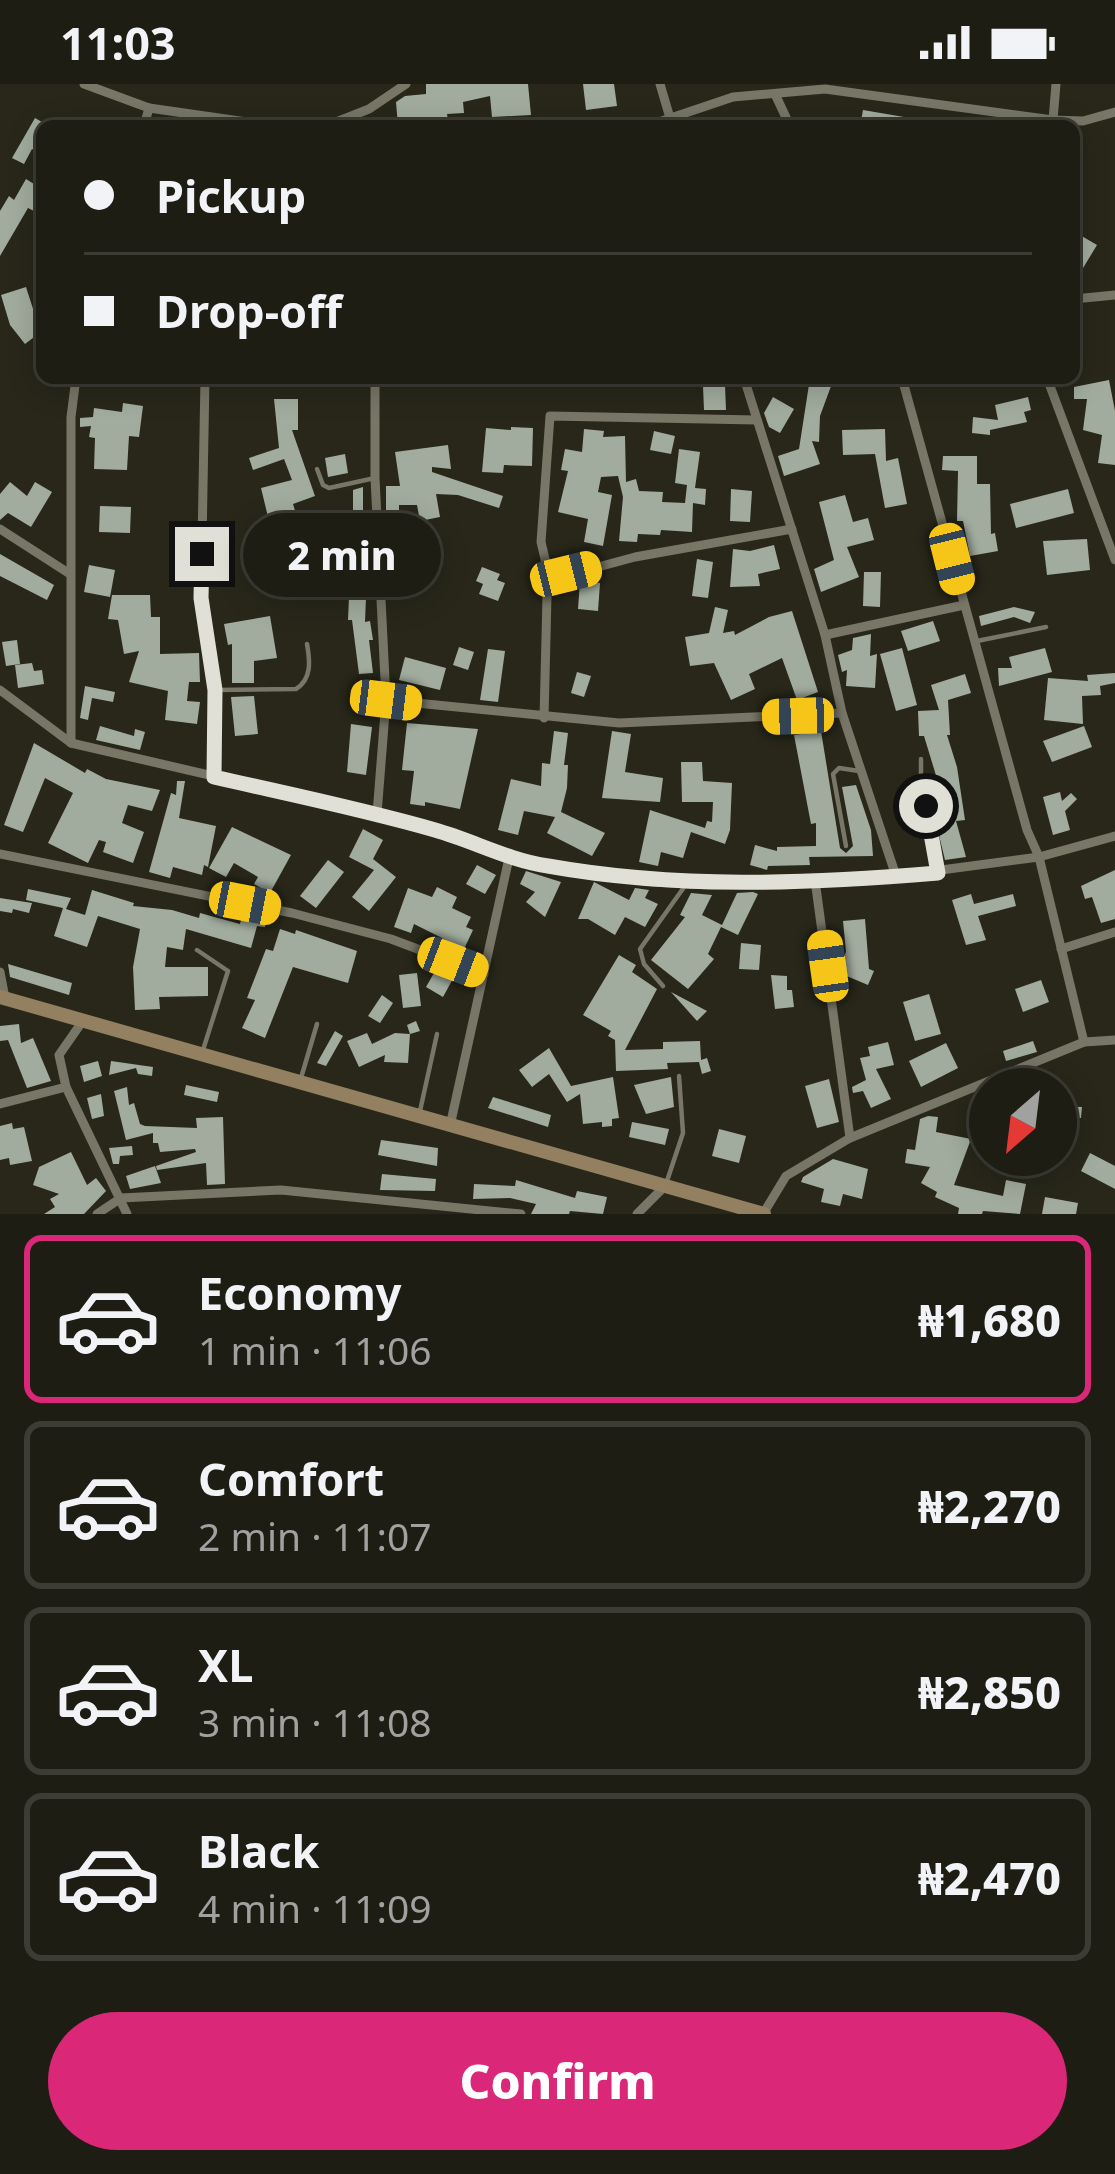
<!DOCTYPE html>
<meta charset="utf-8">
<style>
:root{--surface:#1e1d14;--page:#2b2a22;--text:#f1f3f6;--muted:#a1a2a0;--line:#3c3b34;--accent:#db2777}
body{margin:0;font-family:"Noto Sans",sans-serif;background:var(--page);color:var(--text);height:100vh;display:flex;flex-direction:column;font-size:45px;white-space:nowrap}
*{box-sizing:border-box;margin:0}
p{font-size:39px;color:var(--muted)}
.icon{flex:none;width:66px;height:66px;fill:none;stroke:currentColor;stroke-width:2;stroke-linecap:round;stroke-linejoin:round}
.map{position:relative;height:1130px;overflow:hidden}
.panel{display:flex;flex-direction:column;background:var(--surface);flex:1}
.panel>*{flex:none}
.top-card{position:absolute;left:36px;top:36px;width:1044px;height:264px;border-radius:18px;box-shadow:0 6px 30px #0003,0 0 0 3px var(--line);display:grid;align-content:center;height:264px;padding:0 48px;background:var(--surface)}
.needle{width:78px;rotate:208deg}
.buttons{position:absolute;left:969px;top:984px;display:grid;gap:24px}
.buttons a{display:grid;place-items:center;width:108px;height:108px;border-radius:50%;background:var(--surface);box-shadow:0 6px 30px #0003,0 0 0 3px var(--line);font-size:60px}
.end{position:absolute;width:54px;height:54px;margin:-27px;border:15px solid #e0e0d7;background:#111;box-shadow:0 0 0 6px #111}
.from{border-radius:50%}
.bubble{position:absolute;height:84px;border-radius:42px;background:var(--surface);box-shadow:0 6px 30px #0003,0 0 0 3px var(--line);font-size:39px;font-weight:800;line-height:84px;text-align:center}
.car{position:absolute;width:36px;height:72px;margin:-36px -18px;border-radius:15px;box-shadow:0 0 9px 3px #0007;background:linear-gradient(#f5c518 24%,#345 0 40%,#f5c518 0 76%,#345 0 86%,#f5c518 0)}
.top-card b{display:flex;align-items:center;gap:42px;height:114px;font-size:45px}
.top-card b+b{border-top:3px solid var(--line)}
.top-card i{width:30px;height:30px;background:var(--text)}
ul{padding:21px 0 0;list-style:none}
li{display:flex;align-items:center;gap:36px;height:168px;margin:0 24px 18px;padding:0 24px;border:6px solid var(--line);border-radius:18px}
li div{flex:1}
li b{display:block;font-size:45px}
li em{font-style:normal;font-weight:800}
li.active{border-color:var(--accent)}
li>.icon{width:108px;height:108px;stroke-width:1.5}
.primary-button{display:flex;gap:24px;margin-top:auto;padding:24px 48px}
.primary-button a{flex:1;height:138px;border-radius:72px;background:var(--accent);color:#fff;font-size:48px;font-weight:800;line-height:138px;text-align:center}
.status{display:flex;justify-content:space-between;align-items:center;height:84px;padding:0 60px;background:var(--surface);direction:ltr}
.status svg{height:33px;fill:currentColor}
.map>svg:first-child{display:block}
.building{fill:#a1ac9e}
.lines{fill:none;stroke-linecap:round;stroke-linejoin:round}
.service{stroke:#777667;stroke-width:4.5}
.minor{stroke:#777667;stroke-width:9}
.secondary{stroke:#928061;stroke-width:14}
.route{stroke:#e0e0d7;stroke-width:15}
</style>
<div class="status"><b>11:03</b><svg viewBox="0 0 49 12"><path d="M0 12V9h3v3zM5 12V6h3v6zM10 12V3h3v9zM15 12V0h3v12zM26 1h20v11H26zM47 4h2v5h-2z"/></svg></div>
<div class="map">
<svg width="1115" height="1130" viewBox="0 0 1115 1130">
<rect width="100%" height="100%" fill="#28271a"/>
<g class="building">
<polygon points="426,0 528,0 531,31 492,33 490,12 463,18 464,29 447,30 448,37 398,42 396,18 405,12 426,10"/>
<polygon points="583,0 614,0 617,22 586,26"/>
<polygon points="863,26 904,33 902,42 860,42"/>
<polygon points="35,34 42,38 42,71 32,65 24,80 12,74"/>
<polygon points="26,95 42,105 42,122 38,129 28,124 0,172 0,127 9,112 14,116"/>
<polygon points="1080,151 1097,161 1074,199 1074,161"/>
<polygon points="26,203 35,231 42,226 42,247 25,260 10,241 1,211"/>
<polygon points="810,294 834,294 820,332 819,358 812,357 820,380 784,392 778,372 799,365"/>
<polygon points="1109,296 1115,327 1115,381 1098,379 1102,351 1083,346 1087,315 1074,315 1074,303"/>
<polygon points="725,301 726,326 704,326 703,302"/>
<polygon points="773,313 794,325 780,349 769,343 764,329"/>
<polygon points="1028,313 1031,326 1024,328 1027,338 990,346 990,351 972,349 973,333 998,336 995,321"/>
<polygon points="274,315 298,315 298,346 292,346 315,412 293,420 296,430 269,437 261,404 292,396 284,375 253,386 249,374 279,364"/>
<polygon points="123,319 143,322 139,353 129,352 127,386 94,385 95,354 89,353 91,342 80,343 80,334 93,333 94,324 122,328"/>
<polygon points="511,343 533,344 532,382 504,381 503,389 482,388 486,344 511,346"/>
<polygon points="584,345 604,347 603,353 625,352 626,398 636,395 639,407 663,408 662,418 685,419 687,401 675,399 679,365 700,368 695,404 706,405 705,421 693,419 692,448 661,446 660,451 638,450 637,458 619,457 623,413 618,392 601,393 598,408 612,411 603,462 584,458 588,435 558,428 568,387 561,386 565,365 582,368"/>
<polygon points="885,345 886,377 898,374 907,420 885,424 875,370 843,371 842,346"/>
<polygon points="654,347 675,352 671,370 650,366"/>
<polygon points="448,361 451,385 432,383 432,388 503,412 499,424 458,411 436,410 440,433 420,437 417,421 399,421 399,430 386,430 386,402 400,402 395,368"/>
<polygon points="345,370 348,389 328,393 325,374"/>
<polygon points="943,372 977,372 977,400 990,400 991,450 995,449 998,467 970,472 963,437 957,437 958,387 942,386"/>
<polygon points="10,398 27,412 35,398 52,408 31,443 8,429 0,436 0,410"/>
<polygon points="363,403 363,433 353,433 353,406"/>
<polygon points="731,405 752,407 750,438 730,437"/>
<polygon points="1068,405 1074,429 1016,444 1010,420"/>
<polygon points="845,411 853,438 868,434 874,456 847,463 859,493 821,508 814,485 834,476 819,418"/>
<polygon points="100,422 131,423 130,449 99,448"/>
<polygon points="317,435 332,443 323,465 337,468 332,497 303,492 307,455"/>
<polygon points="1087,455 1090,486 1047,491 1043,457"/>
<polygon points="774,461 780,485 758,490 760,502 730,503 733,465 750,467"/>
<polygon points="0,470 54,501 47,516 0,492"/>
<polygon points="697,475 713,478 708,514 692,512"/>
<polygon points="89,481 115,486 110,513 84,508"/>
<polygon points="482,483 500,490 497,496 505,499 498,517 479,510 483,500 476,497"/>
<polygon points="864,488 881,488 880,523 863,522"/>
<polygon points="580,497 600,499 598,527 578,525"/>
<polygon points="112,511 150,511 151,533 160,533 160,570 199,569 200,598 189,598 187,617 200,618 197,640 165,636 168,607 129,598 139,567 124,570 118,536 108,535"/>
<polygon points="349,513 366,513 365,538 370,537 373,556 369,556 373,589 359,590 352,536 348,536"/>
<polygon points="715,523 728,526 723,549 734,547 735,551 769,533 792,527 818,608 797,616 782,574 749,590 755,605 731,616 714,579 690,582 685,553 709,549"/>
<polygon points="1014,523 1035,528 1030,539 1014,533 981,542 979,532"/>
<polygon points="270,532 277,574 254,577 254,599 232,599 232,560 228,561 224,540"/>
<polygon points="933,537 940,557 908,567 901,547"/>
<polygon points="871,550 870,572 877,570 875,604 846,602 847,586 842,588 838,571 852,566 853,554"/>
<polygon points="17,556 20,580 6,582 2,558"/>
<polygon points="459,563 474,568 468,586 453,581"/>
<polygon points="902,564 917,621 896,627 880,570"/>
<polygon points="1045,564 1052,588 999,602 998,584 1012,584 1009,573"/>
<polygon points="488,565 505,567 498,618 480,616"/>
<polygon points="405,573 446,584 440,606 399,596"/>
<polygon points="32,579 34,587 42,586 44,600 18,604 15,581"/>
<polygon points="577,588 591,592 584,613 571,609"/>
<polygon points="1115,589 1115,599 1100,602 1101,611 1082,612 1083,640 1044,636 1048,594 1088,597 1087,591"/>
<polygon points="965,590 971,609 948,616 950,651 947,651 957,683 965,736 956,737 966,773 945,776 937,743 944,741 938,698 924,652 919,652 918,627 939,626 931,601"/>
<polygon points="85,602 115,608 113,618 92,614 88,636 80,634"/>
<polygon points="254,612 258,650 235,652 231,613"/>
<polygon points="407,639 478,645 460,725 425,718 425,722 410,720 414,687 402,686"/>
<polygon points="351,640 372,643 366,691 347,688"/>
<polygon points="100,642 134,652 135,645 145,648 140,666 96,656"/>
<polygon points="1084,642 1092,663 1052,678 1043,657"/>
<polygon points="554,647 568,649 564,681 568,681 567,704 561,728 605,749 592,772 547,749 555,733 524,727 518,751 498,746 511,695 541,702 542,679 550,680"/>
<polygon points="612,647 631,650 625,688 663,694 660,718 602,714"/>
<polygon points="821,647 840,764 846,769 853,762 842,703 856,701 871,746 873,772 809,773 810,781 768,782 767,786 750,781 755,761 777,767 777,763 816,762 816,739 811,740 794,651"/>
<polygon points="34,659 85,689 87,685 106,695 160,706 152,727 128,721 122,739 144,748 133,779 103,768 106,758 99,756 88,779 48,759 73,709 45,694 23,748 4,741"/>
<polygon points="681,678 702,678 703,697 732,699 730,746 725,760 691,748 683,774 661,768 658,782 639,778 650,726 705,744 707,737 712,738 713,718 682,718"/>
<polygon points="177,697 185,697 179,734 216,742 208,783 204,781 202,791 173,783 170,794 149,788 171,709 176,711"/>
<polygon points="1060,708 1062,717 1071,709 1077,715 1065,727 1070,746 1053,751 1043,713"/>
<polygon points="232,743 291,771 270,809 254,800 258,793 234,779 226,793 209,784"/>
<polygon points="363,745 383,756 373,775 396,793 369,827 352,813 374,786 349,773"/>
<polygon points="328,776 344,788 316,824 300,812"/>
<polygon points="477,781 496,791 485,810 466,800"/>
<polygon points="1115,786 1115,835 1101,839 1092,813 1085,815 1081,802"/>
<polygon points="526,787 561,798 545,833 526,818 535,808 520,800"/>
<polygon points="594,798 629,816 635,804 649,806 645,814 658,820 645,843 625,833 615,851 588,835 578,835"/>
<polygon points="437,803 457,813 452,824 471,833 466,843 473,846 464,865 414,840 411,849 394,843 408,804 432,813"/>
<polygon points="28,805 71,814 66,825 85,831 92,806 134,819 133,822 172,826 199,834 200,829 240,840 243,828 267,833 265,843 257,842 251,864 186,845 183,866 167,863 165,883 208,883 208,912 159,913 160,925 135,926 133,883 140,845 98,832 87,863 54,852 63,824 26,816"/>
<polygon points="753,808 758,810 738,851 721,843 708,870 714,875 688,905 651,876 685,833 680,831 691,809 712,811 702,831 722,841 737,809"/>
<polygon points="971,810 974,820 1013,810 1016,822 978,832 986,856 966,861 952,816"/>
<polygon points="0,814 32,819 29,829 13,825 12,829 0,827"/>
<polygon points="865,835 869,885 874,887 868,901 837,888 846,868 843,837"/>
<polygon points="280,845 295,850 296,846 357,867 348,899 293,883 265,954 242,944 255,916 247,914 266,865 273,867"/>
<polygon points="741,859 761,861 759,886 739,885"/>
<polygon points="619,871 636,881 632,888 657,905 625,966 663,965 663,958 700,957 701,976 707,974 711,987 702,990 699,978 667,979 668,985 616,987 615,956 608,952 611,947 583,931"/>
<polygon points="8,880 72,899 69,911 10,893"/>
<polygon points="438,882 455,891 443,913 426,903"/>
<polygon points="417,889 421,922 403,924 399,891"/>
<polygon points="771,891 787,892 787,906 792,906 794,923 775,925"/>
<polygon points="1041,896 1049,918 1023,928 1015,905"/>
<polygon points="671,908 707,927 697,937"/>
<polygon points="929,910 941,950 915,957 903,918"/>
<polygon points="382,911 393,919 380,939 368,932"/>
<polygon points="416,937 420,947 410,950 408,979 384,978 385,971 359,983 347,957 367,949 372,960 395,949 410,950 407,941"/>
<polygon points="19,940 21,959 33,954 51,997 27,1004 8,956 0,957 0,942"/>
<polygon points="335,947 343,952 326,982 317,979"/>
<polygon points="1033,957 1037,968 1006,977 1003,967"/>
<polygon points="888,958 894,981 876,985 891,1015 871,1024 863,1007 853,1009 852,1003 866,996 860,974 870,972 868,963"/>
<polygon points="946,959 958,984 921,1003 909,977"/>
<polygon points="549,964 571,1002 613,993 619,1034 612,1035 612,1042 602,1043 602,1038 583,1040 580,1010 567,1018 549,990 532,1003 519,986"/>
<polygon points="98,977 102,992 84,998 80,982"/>
<polygon points="111,977 153,983 152,992 138,990 136,984 109,991"/>
<polygon points="671,993 674,1023 646,1030 634,1001"/>
<polygon points="829,995 839,1038 817,1044 805,1002"/>
<polygon points="186,1001 219,1008 217,1018 184,1011"/>
<polygon points="127,1003 129,1021 134,1019 140,1040 145,1042 197,1044 196,1034 223,1033 225,1100 207,1101 206,1079 157,1086 156,1082 196,1068 195,1065 160,1068 158,1059 153,1059 153,1049 126,1056 114,1007"/>
<polygon points="101,1010 104,1032 92,1035 87,1014"/>
<polygon points="493,1013 551,1031 548,1043 488,1024"/>
<polygon points="980,1018 990,1019 990,1063 976,1062"/>
<polygon points="1056,1022 1082,1023 1081,1034 1056,1031"/>
<polygon points="928,1032 938,1033 936,1048 971,1055 954,1101 1003,1112 1006,1096 1026,1100 1020,1130 983,1127 982,1130 958,1130 959,1124 935,1113 937,1108 921,1099 930,1083 905,1079 907,1065 915,1066 920,1035"/>
<polygon points="632,1038 669,1045 665,1061 629,1053"/>
<polygon points="12,1039 13,1045 24,1043 32,1077 10,1081 9,1074 0,1076 0,1042"/>
<polygon points="719,1045 746,1052 739,1079 712,1072"/>
<polygon points="381,1056 438,1064 437,1082 378,1071"/>
<polygon points="132,1062 133,1071 120,1072 119,1080 113,1080 109,1064"/>
<polygon points="71,1068 87,1101 96,1094 106,1107 84,1130 44,1130 55,1123 50,1115 59,1110 33,1101 39,1083"/>
<polygon points="1090,1069 1115,1082 1115,1105 1081,1087"/>
<polygon points="833,1075 868,1085 862,1115 843,1110 840,1122 821,1118 824,1105 801,1098 803,1093"/>
<polygon points="155,1082 161,1099 130,1105 126,1092"/>
<polygon points="382,1090 436,1095 435,1107 380,1106"/>
<polygon points="516,1096 575,1114 577,1107 607,1113 603,1130 570,1127 569,1130 531,1130 536,1120 510,1114 473,1115 474,1100 515,1102"/>
<polygon points="1045,1113 1078,1119 1076,1130 1042,1130"/>
</g>
<g class="lines">
<g class="service">
<polyline points="317,385 323,401 329,404 375,394"/>
<polyline points="977,557 1046,543"/>
<path d="M216 606 296 605C312 595 310 577 307 560"/>
<polyline points="921,675 921,695 937,783"/>
<polyline points="846,762 833,690 839,684 859,687"/>
<polyline points="197,866 228,887 203,966"/>
<polyline points="663,902 644,880 640,865 687,799"/>
<polyline points="301,994 317,940"/>
<polyline points="420,1027 437,950"/>
<polyline points="667,1097 683,1049 679,992"/>
</g>
<g class="minor">
<polyline points="84,0 149,24 144,42"/>
<polyline points="660,0 670,34"/>
<polyline points="775,10 790,42"/>
<polyline points="149,24 274,42"/>
<polyline points="1053,36 1056,0"/>
<polyline points="326,42 369,25 406,0"/>
<polyline points="647,42 733,13 825,5 1053,36 1083,37 1115,28"/>
<polyline points="1074,215 1115,211"/>
<polyline points="205,294 201,514 216,606 213,693"/>
<polyline points="375,294 375,394 386,616 377,730"/>
<polyline points="1047,294 1115,476"/>
<polyline points="0,445 70,490"/>
<polyline points="550,496 541,458 550,332 757,336"/>
<polyline points="825,551 964,521"/>
<polyline points="0,606 71,659 377,730 442,748 509,774 547,782 653,798 709,801 896,792 842,629 825,551 744,294"/>
<polyline points="386,616 619,639 842,629"/>
<polyline points="544,634 547,512 550,496 635,473 792,445"/>
<polyline points="71,659 71,333 76,294"/>
<polyline points="0,770 292,829 391,855 484,890"/>
<polyline points="896,792 1039,773 1115,752"/>
<polyline points="815,796 850,1054"/>
<polyline points="1061,865 1115,848"/>
<polyline points="0,888 5,914"/>
<polyline points="82,938 59,971 66,1003 127,1130"/>
<polyline points="1084,958 1115,956"/>
<polyline points="0,1020 66,1003"/>
<polyline points="450,1042 509,774"/>
<polyline points="97,1130 121,1114 281,1106 521,1130"/>
<polyline points="637,1130 665,1102"/>
<polyline points="763,1130 786,1092 850,1054 1084,958 1039,773 1027,746 902,294"/>
</g>
<polyline class="secondary" points="0,913 764,1130"/>
</g>
<g class="lines">
<path class="route" d="M202 470 201 514 215 606 214 693C288 710 362 725 435 746 474 757 508 776 548 782 677 805 807 800 938 789L926 722"/>
</g>
</svg>
<div class="buttons">
<a><svg class="needle" viewBox="-14 -14 28 28"><path d="M0-13l5 13h-10z" fill="#e53935"/><path d="M0 13l5-13h-10z" fill="#a1a2a0"/></svg></a>
</div>
<i class="end from" style="left:926px;top:722px"></i>
<i class="end" style="left:202px;top:470px"></i>
<div class="bubble" style="left:243px;top:429px;width:198px">2 min</div>
<i class="car" style="left:952px;top:475px;rotate:166deg"></i>
<i class="car" style="left:566px;top:490px;rotate:76deg"></i>
<i class="car" style="left:386px;top:616px;rotate:97deg"></i>
<i class="car" style="left:798px;top:632px;rotate:268deg"></i>
<i class="car" style="left:245px;top:819px;rotate:101deg"></i>
<i class="car" style="left:453px;top:878px;rotate:111deg"></i>
<i class="car" style="left:828px;top:882px;rotate:352deg"></i>
<div class="top-card">
<b><i class="from"></i>Pickup</b>
<b><i></i>Drop-off</b>
</div>
</div>
<section class="panel">
<ul>
<li class="active"><svg class="icon" aria-label="car" viewBox="0 0 24 24"><path d="M5 17H2v-5l4-1 3-4h7l3 4 3 1v5h-3M9 17h6M6 11h13"/><circle cx="7" cy="17" r="2"/><circle cx="17" cy="17" r="2"/></svg><div><b>Economy</b><p>1 min · 11:06</p></div><em>₦1,680</em></li>
<li><svg class="icon" aria-label="car" viewBox="0 0 24 24"><path d="M5 17H2v-5l4-1 3-4h7l3 4 3 1v5h-3M9 17h6M6 11h13"/><circle cx="7" cy="17" r="2"/><circle cx="17" cy="17" r="2"/></svg><div><b>Comfort</b><p>2 min · 11:07</p></div><em>₦2,270</em></li>
<li><svg class="icon" aria-label="car" viewBox="0 0 24 24"><path d="M5 17H2v-5l4-1 3-4h7l3 4 3 1v5h-3M9 17h6M6 11h13"/><circle cx="7" cy="17" r="2"/><circle cx="17" cy="17" r="2"/></svg><div><b>XL</b><p>3 min · 11:08</p></div><em>₦2,850</em></li>
<li><svg class="icon" aria-label="car" viewBox="0 0 24 24"><path d="M5 17H2v-5l4-1 3-4h7l3 4 3 1v5h-3M9 17h6M6 11h13"/><circle cx="7" cy="17" r="2"/><circle cx="17" cy="17" r="2"/></svg><div><b>Black</b><p>4 min · 11:09</p></div><em>₦2,470</em></li>
</ul>
<div class="primary-button"><a>Confirm</a></div>
</section>
